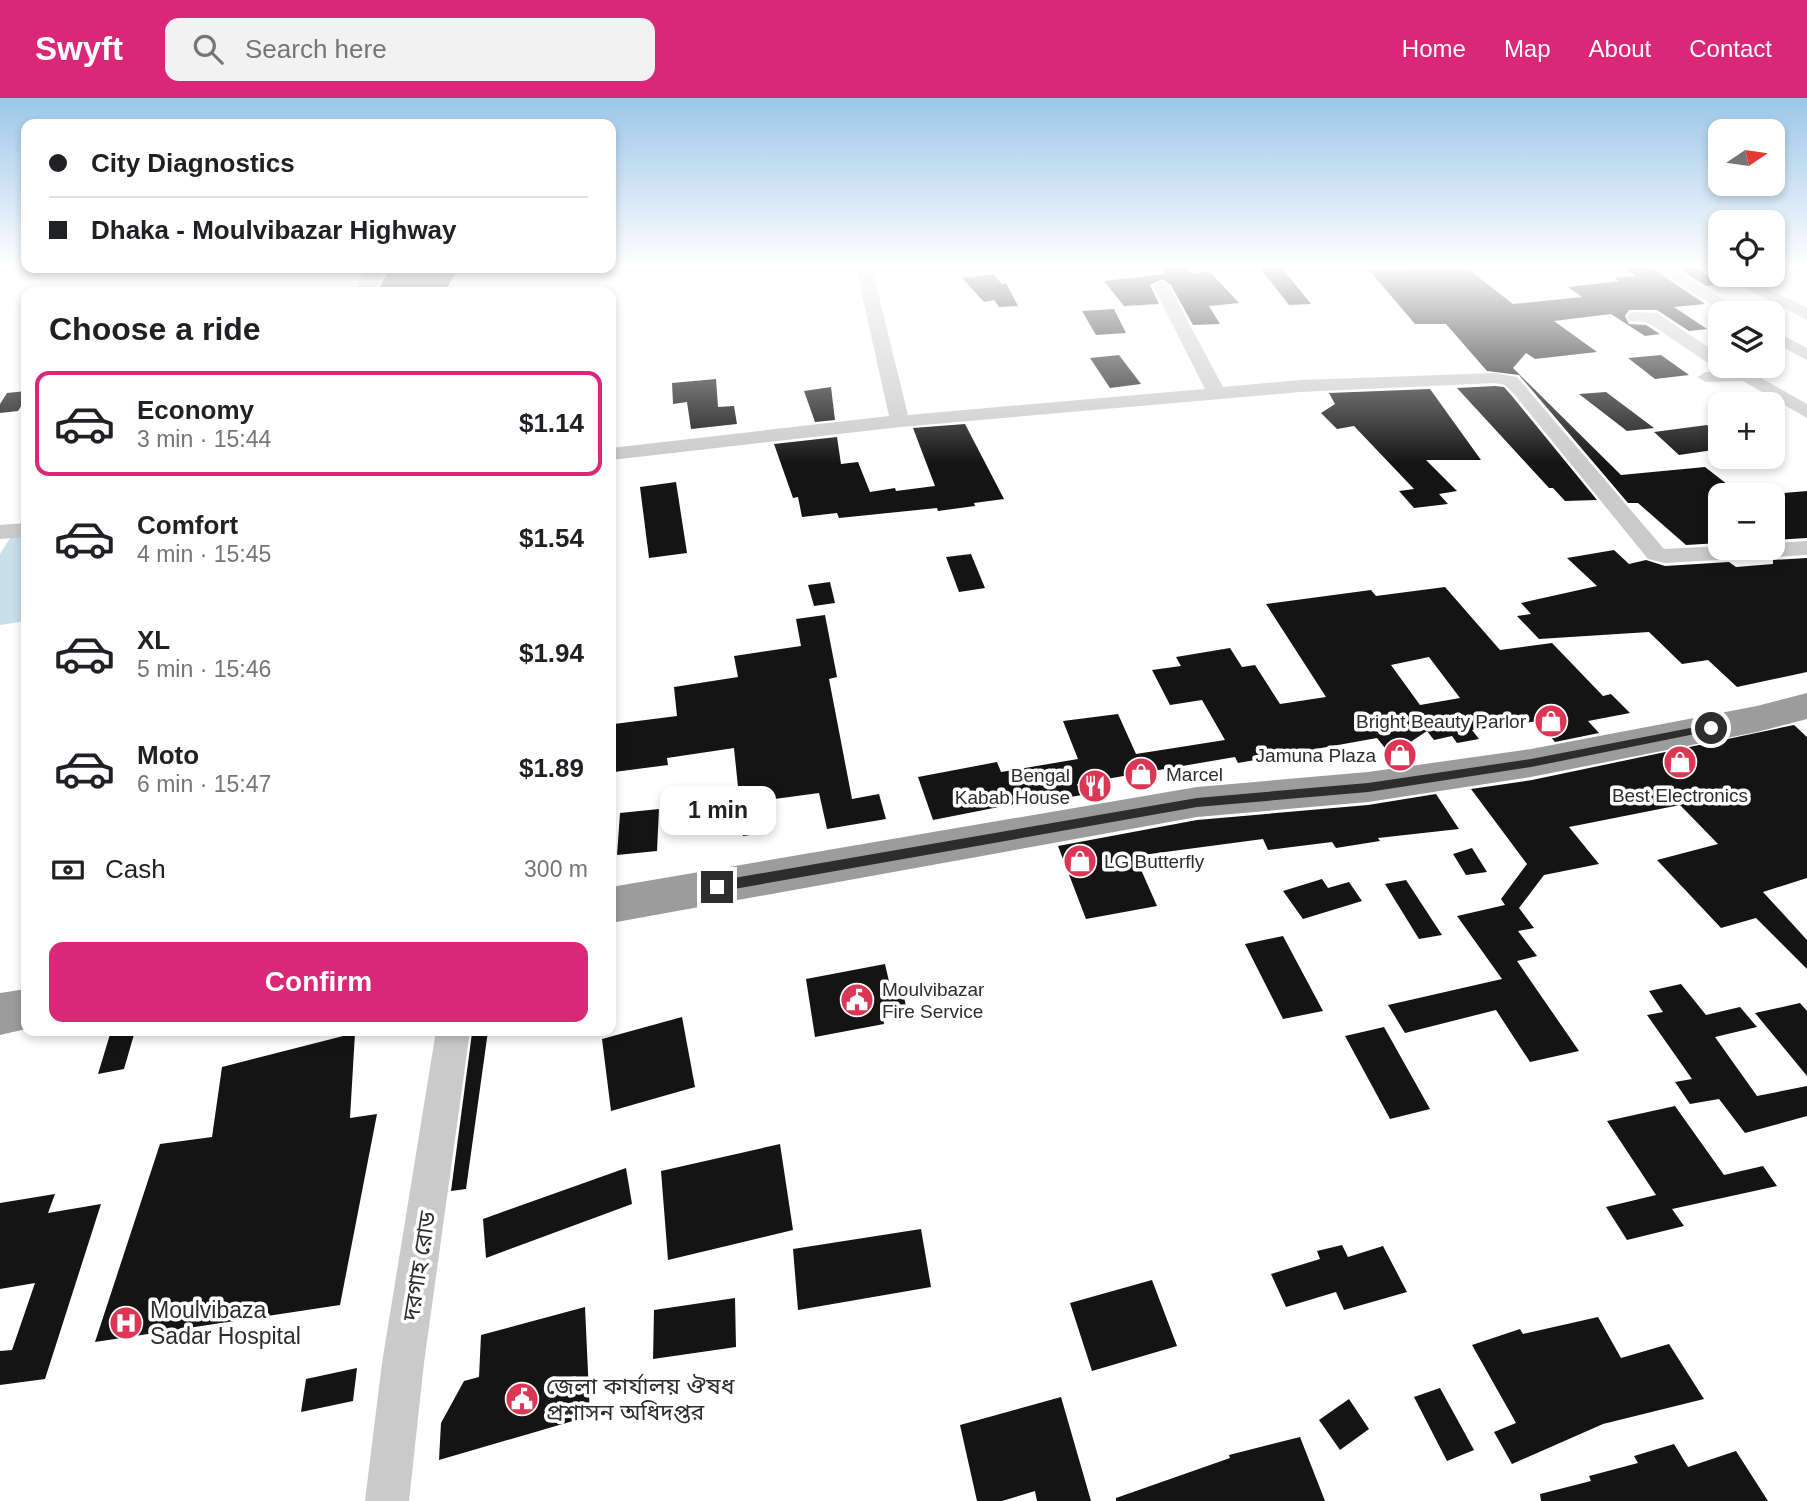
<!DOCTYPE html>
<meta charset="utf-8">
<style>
:root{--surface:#fff;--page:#f2f2f2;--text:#202124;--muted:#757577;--line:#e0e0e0;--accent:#db2777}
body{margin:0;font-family:Helvetica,"Noto Sans Bengali",sans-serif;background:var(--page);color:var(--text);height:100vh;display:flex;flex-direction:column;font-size:26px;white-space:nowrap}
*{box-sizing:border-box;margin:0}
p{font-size:23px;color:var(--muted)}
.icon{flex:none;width:38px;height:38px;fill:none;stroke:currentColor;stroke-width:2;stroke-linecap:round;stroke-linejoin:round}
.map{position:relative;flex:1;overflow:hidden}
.sheet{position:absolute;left:21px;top:189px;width:595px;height:749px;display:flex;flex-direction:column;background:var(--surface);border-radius:14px;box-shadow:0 4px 10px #0003}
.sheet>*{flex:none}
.top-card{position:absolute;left:21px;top:21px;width:595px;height:154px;border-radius:14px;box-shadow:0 4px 10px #0003;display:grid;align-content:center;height:154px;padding:0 28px;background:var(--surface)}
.needle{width:46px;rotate:77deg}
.buttons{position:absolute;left:1708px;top:21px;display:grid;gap:14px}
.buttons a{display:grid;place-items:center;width:77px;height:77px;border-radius:14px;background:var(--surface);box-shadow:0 4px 10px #0003;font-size:35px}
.end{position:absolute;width:32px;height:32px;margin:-16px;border:9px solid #2d2d2d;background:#fff;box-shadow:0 0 0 4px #fff}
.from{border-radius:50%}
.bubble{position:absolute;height:49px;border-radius:14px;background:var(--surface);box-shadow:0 4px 10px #0003;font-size:23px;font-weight:600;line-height:49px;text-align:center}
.top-card b{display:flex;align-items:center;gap:24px;height:66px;font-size:26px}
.top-card b+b{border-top:2px solid var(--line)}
.top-card i{width:18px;height:18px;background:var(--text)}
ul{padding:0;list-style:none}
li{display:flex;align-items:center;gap:21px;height:105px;margin:0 14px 10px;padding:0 14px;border:4px solid transparent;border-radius:14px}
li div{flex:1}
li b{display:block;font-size:26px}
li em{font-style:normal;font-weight:600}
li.active{border-color:var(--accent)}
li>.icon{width:63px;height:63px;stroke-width:1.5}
h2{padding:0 28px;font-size:32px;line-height:84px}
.pay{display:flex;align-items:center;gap:18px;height:77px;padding:0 28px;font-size:26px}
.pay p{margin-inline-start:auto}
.action{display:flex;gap:14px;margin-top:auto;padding:14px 28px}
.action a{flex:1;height:80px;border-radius:14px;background:var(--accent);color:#fff;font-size:28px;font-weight:600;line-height:80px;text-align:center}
header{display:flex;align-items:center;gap:42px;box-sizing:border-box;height:98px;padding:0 35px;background:var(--accent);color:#fff}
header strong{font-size:33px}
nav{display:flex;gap:38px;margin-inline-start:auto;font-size:24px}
.search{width:490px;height:63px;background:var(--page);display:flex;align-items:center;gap:18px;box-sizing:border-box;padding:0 24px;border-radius:14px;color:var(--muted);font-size:26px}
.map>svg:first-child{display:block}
.water{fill:#c7e0e9}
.building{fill:#141414;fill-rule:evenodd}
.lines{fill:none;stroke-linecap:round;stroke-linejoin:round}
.minor{fill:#cacaca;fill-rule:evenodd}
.tertiary{fill:#cacaca;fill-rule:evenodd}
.trunk{fill:#9c9c9c;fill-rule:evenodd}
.route{fill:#2d2d2d}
.labels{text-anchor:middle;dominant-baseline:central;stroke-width:7;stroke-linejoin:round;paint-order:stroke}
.poi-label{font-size:19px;fill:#2d2d2d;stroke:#fff;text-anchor:end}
.near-street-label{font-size:23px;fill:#2d2d2d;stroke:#fff}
.near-poi-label{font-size:23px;fill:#2d2d2d;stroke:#fff;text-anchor:start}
</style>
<header>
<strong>Swyft</strong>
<div class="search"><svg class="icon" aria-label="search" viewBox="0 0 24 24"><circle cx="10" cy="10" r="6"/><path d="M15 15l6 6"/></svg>Search here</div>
<nav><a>Home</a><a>Map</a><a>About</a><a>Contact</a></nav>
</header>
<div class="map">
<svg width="1807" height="1403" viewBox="0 0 1807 1403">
<rect width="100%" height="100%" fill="#fff"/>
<polygon class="water" points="26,436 26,523 0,527 0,456 12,437"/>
<g class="building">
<polygon points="458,170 445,194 377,194 389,172"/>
<polygon points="1160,170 1187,170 1192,176 1209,173 1239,205 1209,208 1220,226 1193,227 1171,187 1162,181 1150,187 1159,206 1124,208 1104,183 1165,176"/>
<polygon points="1260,170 1282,170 1311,206 1289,207"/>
<polygon points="1624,170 1652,170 1705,206 1674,209 1707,231 1689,233 1657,212 1629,212 1625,218 1629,226 1646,227 1660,236 1645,238 1611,216 1554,223 1597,254 1535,261 1526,255 1513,270 1621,377 1705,369 1741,397 1720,397 1720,445 1686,447 1638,405 1628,405 1519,277 1487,273 1446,226 1415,226 1369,172 1468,171 1513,206 1582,199 1568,189 1619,183 1614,180 1636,178"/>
<polygon points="1678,170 1695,170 1722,186 1706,188"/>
<polygon points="993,176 1002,186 1006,185 1018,208 999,209 994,202 984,204 962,180"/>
<polygon points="1114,211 1126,235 1096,237 1082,213"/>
<polygon points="1119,257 1141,286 1110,290 1090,260"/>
<polygon points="1661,257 1689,277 1655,281 1628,260"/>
<polygon points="716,281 718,309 734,308 737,326 691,331 687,304 673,306 672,285"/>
<polygon points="1495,288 1504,289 1512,298 1597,402 1565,403 1553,390 1549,390 1457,290"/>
<polygon points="831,289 835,322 815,324 804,293"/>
<polygon points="1430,291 1481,362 1426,362 1457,393 1439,396 1448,406 1414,410 1399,393 1414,391 1354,328 1337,331 1321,315 1335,306 1329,295"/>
<polygon points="26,293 26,300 18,313 0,315 0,306 7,295"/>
<polygon points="1606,294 1654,330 1627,333 1579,296"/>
<polygon points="965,326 1004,401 974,405 975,408 938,413 937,410 839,420 837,415 802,419 798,399 793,400 774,346 837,339 841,366 858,364 870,394 895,390 896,393 935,388 913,330"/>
<polygon points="1707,327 1720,337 1720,351 1679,357 1654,334"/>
<polygon points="676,384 687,455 649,460 640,389"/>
<polygon points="1807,393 1807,440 1773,442 1773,396"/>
<polygon points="1614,452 1629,466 1646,462 1665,468 1729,464 1736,469 1773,466 1773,462 1807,460 1807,574 1737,589 1708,562 1682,566 1649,534 1539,541 1517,518 1531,516 1521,505 1597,488 1567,460"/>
<polygon points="971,456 985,490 959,494 946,459"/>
<polygon points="830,484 835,505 814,508 808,487"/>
<path d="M1445 489 1500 552 1552 545 1603 598 1611 596 1630 615 1588 623 1599 635 1555 644 1538 623 1472 632 1479 641 1457 645 1452 638 1434 642 1427 633 1406 647 1385 650 1377 640 1238 665 1235 659 1077 686 1082 697 1031 706 1030 703 933 722 918 679 997 664 1001 674 1078 661 1063 623 1118 616 1136 656 1225 642 1202 602 1170 607 1152 572 1181 568 1176 559 1230 550 1242 569 1255 567 1280 606 1326 599 1266 506 1371 492 1376 498ZM1429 559 1460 600 1420 607 1391 567Z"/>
<polygon points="825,517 837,579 829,581 852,701 879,696 886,721 827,731 819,695 767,702 771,734 743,738 734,650 667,660 668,667 614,674 614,626 677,618 674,589 738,579 734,558 801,548 796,521"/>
<polygon points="1794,627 1807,639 1807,780 1763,794 1807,842 1807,871 1756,820 1721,830 1657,762 1718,746 1680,707 1569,729 1599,766 1544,777 1519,810 1534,830 1518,833 1537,858 1517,863 1579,953 1530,964 1496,912 1405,935 1388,907 1502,881 1457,818 1505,807 1501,801 1527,766 1471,691 1532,682"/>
<polygon points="1436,696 1459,731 1378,740 1380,743 1336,750 1332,744 1268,752 1263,741 1135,758 1157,808 1086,821 1058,748 1197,722 1368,707"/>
<polygon points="659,711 657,753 617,757 620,715"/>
<polygon points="1472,750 1487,774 1466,777 1453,756"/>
<polygon points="1322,781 1328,790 1349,784 1362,803 1303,821 1283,793"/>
<polygon points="1406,782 1442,837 1419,841 1385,786"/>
<polygon points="1283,838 1323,913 1283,921 1245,846"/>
<polygon points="885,866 891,892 902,890 907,913 883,917 884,926 815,939 806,881"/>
<polygon points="1681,886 1706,917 1740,909 1757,929 1715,939 1757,998 1807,988 1807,1018 1745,1035 1719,1001 1690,1006 1675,984 1692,981 1647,917 1663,914 1649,893"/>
<polygon points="1800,905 1807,913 1807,978 1755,915"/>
<polygon points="682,919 695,989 611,1013 602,941"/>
<polygon points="1384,929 1430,1011 1390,1021 1345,938"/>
<polygon points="111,933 135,933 124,971 98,976"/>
<polygon points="488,933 466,1091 451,1093 472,935"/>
<polygon points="355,935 350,1020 377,1016 340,1207 95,1244 160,1046 212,1039 222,969"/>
<polygon points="1675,1008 1724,1077 1763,1068 1777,1088 1672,1111 1684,1128 1627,1142 1606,1109 1656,1097 1607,1023"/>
<polygon points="780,1046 793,1132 668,1162 661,1073"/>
<polygon points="626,1070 632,1106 486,1160 483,1121"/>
<polygon points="55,1096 48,1115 101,1106 45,1281 0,1287 0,1253 12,1252 35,1185 0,1191 0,1105"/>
<polygon points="921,1131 931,1189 798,1212 793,1151"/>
<polygon points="1342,1147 1348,1159 1383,1148 1407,1194 1344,1212 1336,1194 1286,1209 1271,1176 1320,1161 1317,1153"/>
<polygon points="1152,1182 1177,1248 1092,1273 1070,1205"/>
<polygon points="735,1200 736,1249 653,1261 654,1212"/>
<polygon points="585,1209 590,1318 439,1362 441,1325 464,1283 479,1279 481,1237"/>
<polygon points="1598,1219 1621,1260 1669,1246 1704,1301 1603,1326 1512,1366 1494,1334 1516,1325 1472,1247 1520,1231 1523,1236"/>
<polygon points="357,1270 353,1303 301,1314 306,1281"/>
<polygon points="1440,1290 1474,1352 1447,1363 1414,1299"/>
<polygon points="1061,1299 1091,1403 1037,1403 1035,1393 1002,1403 977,1403 960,1327"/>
<polygon points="1349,1301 1369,1331 1340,1352 1319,1322"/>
<polygon points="1300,1339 1325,1403 1116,1403 1116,1400 1230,1360 1229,1357"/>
<polygon points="1674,1346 1688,1369 1736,1353 1768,1403 1541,1403 1540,1396 1591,1383 1589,1378 1638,1365 1634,1358"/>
</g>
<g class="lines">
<g class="minor">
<polygon points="856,170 872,170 908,317 1205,291 1153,188 1161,183 1169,188 1223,289 1300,282 1495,275 1517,279 1664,451 1720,448 1773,450 1773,445 1807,443 1807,457 1665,465 1648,461 1514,296 1505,287 1495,285 1300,294 900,329 611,362 611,350 889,318"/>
<polygon points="1654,170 1673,170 1744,215 1725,215"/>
<polygon points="1720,177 1740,177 1807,210 1807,222"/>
<polygon points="1635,214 1657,215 1720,257 1720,268 1727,268 1714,269 1647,224 1629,223 1627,219 1629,215"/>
<polygon points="1773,232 1807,250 1807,262 1773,244"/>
<polygon points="1747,272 1807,306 1807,320 1743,283 1706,284 1697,279 1706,274"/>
<polygon points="26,425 26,439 0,441 0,427"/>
<polygon points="436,933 470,933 424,1265 409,1403 365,1403 382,1265"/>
</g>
<polygon class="tertiary" points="367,170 387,170 374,194 354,194"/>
<g class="trunk">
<polygon points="1807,595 1807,621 1757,634 1531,679 1368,704 1197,719 611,825 611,789 1197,689 1368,674 1531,651 1757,608"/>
<polygon points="26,891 26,931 0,937 0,895"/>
</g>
</g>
<linearGradient id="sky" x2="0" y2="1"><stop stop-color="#9bc6e8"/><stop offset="0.46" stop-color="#fff"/><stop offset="1" stop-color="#fff" stop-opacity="0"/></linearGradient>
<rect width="1807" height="366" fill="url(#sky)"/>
<polygon class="route" points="1711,626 1715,627 1715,632 1531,669 1368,694 1197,709 717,794 711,789 717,783 1197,700 1368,685 1531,661"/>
<defs>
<symbol id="shop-disc" viewBox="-11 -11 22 22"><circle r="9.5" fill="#dd3554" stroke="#fff"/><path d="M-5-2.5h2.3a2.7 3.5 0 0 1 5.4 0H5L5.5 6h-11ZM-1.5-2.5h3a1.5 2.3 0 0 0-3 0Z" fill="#fff"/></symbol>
<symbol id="restaurant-disc" viewBox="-11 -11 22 22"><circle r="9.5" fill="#dd3554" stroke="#fff"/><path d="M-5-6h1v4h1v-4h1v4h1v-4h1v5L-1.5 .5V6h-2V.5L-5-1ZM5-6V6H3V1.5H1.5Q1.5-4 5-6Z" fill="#fff"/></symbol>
<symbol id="civic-disc" viewBox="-11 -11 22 22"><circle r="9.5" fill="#dd3554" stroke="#fff"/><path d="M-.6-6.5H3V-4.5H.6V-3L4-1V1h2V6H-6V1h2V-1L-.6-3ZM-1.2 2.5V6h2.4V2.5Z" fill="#fff"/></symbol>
<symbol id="hospital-disc" viewBox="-11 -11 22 22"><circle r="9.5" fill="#dd3554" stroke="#fff"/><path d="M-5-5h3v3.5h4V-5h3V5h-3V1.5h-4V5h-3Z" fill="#fff"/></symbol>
</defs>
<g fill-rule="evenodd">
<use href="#shop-disc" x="1532" y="604" width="38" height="38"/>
<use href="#shop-disc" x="1381" y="638" width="38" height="38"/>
<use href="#shop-disc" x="1661" y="645" width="38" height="38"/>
<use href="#shop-disc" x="1122" y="657" width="38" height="38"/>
<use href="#restaurant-disc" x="1076" y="669" width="38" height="38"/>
<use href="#shop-disc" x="1061" y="744" width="38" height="38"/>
<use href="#civic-disc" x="838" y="883" width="38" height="38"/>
<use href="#hospital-disc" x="107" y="1206" width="38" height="38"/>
<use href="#civic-disc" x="503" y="1282" width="38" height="38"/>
</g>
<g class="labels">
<g class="poi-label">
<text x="1526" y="623">Bright Beauty Parlor</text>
<text x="1376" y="657">Jamuna Plaza</text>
<text x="1166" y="676" text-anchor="start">Marcel</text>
<text x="1070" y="677">Bengal<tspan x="1070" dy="22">Kabab House</tspan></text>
<text x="1680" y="697" text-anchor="middle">Best Electronics</text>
<text x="1104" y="763" text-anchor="start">LG Butterfly</text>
<text x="882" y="891" text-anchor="start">Moulvibazar<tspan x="882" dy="22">Fire Service</tspan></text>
</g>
<g class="near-street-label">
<text transform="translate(419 1168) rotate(-81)">দরগাহ রোড</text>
</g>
<g class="near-poi-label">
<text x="150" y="1212">Moulvibaza<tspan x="150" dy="26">Sadar Hospital</tspan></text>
<text x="546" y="1288">জেলা কার্যালয় ঔষধ<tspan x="546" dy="26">প্রশাসন অধিদপ্তর</tspan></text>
</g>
</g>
</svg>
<div class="buttons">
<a><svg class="needle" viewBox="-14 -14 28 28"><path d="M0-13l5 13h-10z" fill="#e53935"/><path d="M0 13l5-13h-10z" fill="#757577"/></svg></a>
<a><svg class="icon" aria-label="locate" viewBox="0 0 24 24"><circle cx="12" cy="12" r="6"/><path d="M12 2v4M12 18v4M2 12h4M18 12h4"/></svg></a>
<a><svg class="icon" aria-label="layers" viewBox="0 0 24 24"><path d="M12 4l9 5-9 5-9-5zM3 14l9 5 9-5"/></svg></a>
<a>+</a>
<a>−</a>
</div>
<i class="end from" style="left:1711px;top:630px"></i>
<i class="end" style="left:717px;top:789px"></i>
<div class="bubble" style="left:660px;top:688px;width:116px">1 min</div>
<div class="top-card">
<b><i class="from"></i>City Diagnostics</b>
<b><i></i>Dhaka - Moulvibazar Highway</b>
</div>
<section class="sheet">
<h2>Choose a ride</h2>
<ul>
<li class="active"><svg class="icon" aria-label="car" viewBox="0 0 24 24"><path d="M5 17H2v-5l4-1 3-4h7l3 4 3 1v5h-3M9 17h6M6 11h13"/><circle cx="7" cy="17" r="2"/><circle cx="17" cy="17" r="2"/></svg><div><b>Economy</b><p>3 min · 15:44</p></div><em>$1.14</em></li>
<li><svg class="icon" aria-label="car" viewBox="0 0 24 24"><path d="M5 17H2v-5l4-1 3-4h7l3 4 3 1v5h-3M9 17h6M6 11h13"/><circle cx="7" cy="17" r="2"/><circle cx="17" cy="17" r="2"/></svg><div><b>Comfort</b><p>4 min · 15:45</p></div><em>$1.54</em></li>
<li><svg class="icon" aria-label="car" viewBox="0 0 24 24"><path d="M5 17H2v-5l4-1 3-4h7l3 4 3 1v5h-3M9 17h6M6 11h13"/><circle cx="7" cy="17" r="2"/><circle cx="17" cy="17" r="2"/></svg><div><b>XL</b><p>5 min · 15:46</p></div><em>$1.94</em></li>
<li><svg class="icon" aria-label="car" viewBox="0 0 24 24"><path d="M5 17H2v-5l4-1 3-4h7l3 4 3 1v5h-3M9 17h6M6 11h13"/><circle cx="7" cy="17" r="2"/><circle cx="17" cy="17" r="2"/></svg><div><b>Moto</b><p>6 min · 15:47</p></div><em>$1.89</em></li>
</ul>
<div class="pay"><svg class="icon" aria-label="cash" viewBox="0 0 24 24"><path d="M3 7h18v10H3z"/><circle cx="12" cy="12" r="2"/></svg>Cash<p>300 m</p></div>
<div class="action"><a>Confirm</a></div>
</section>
</div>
